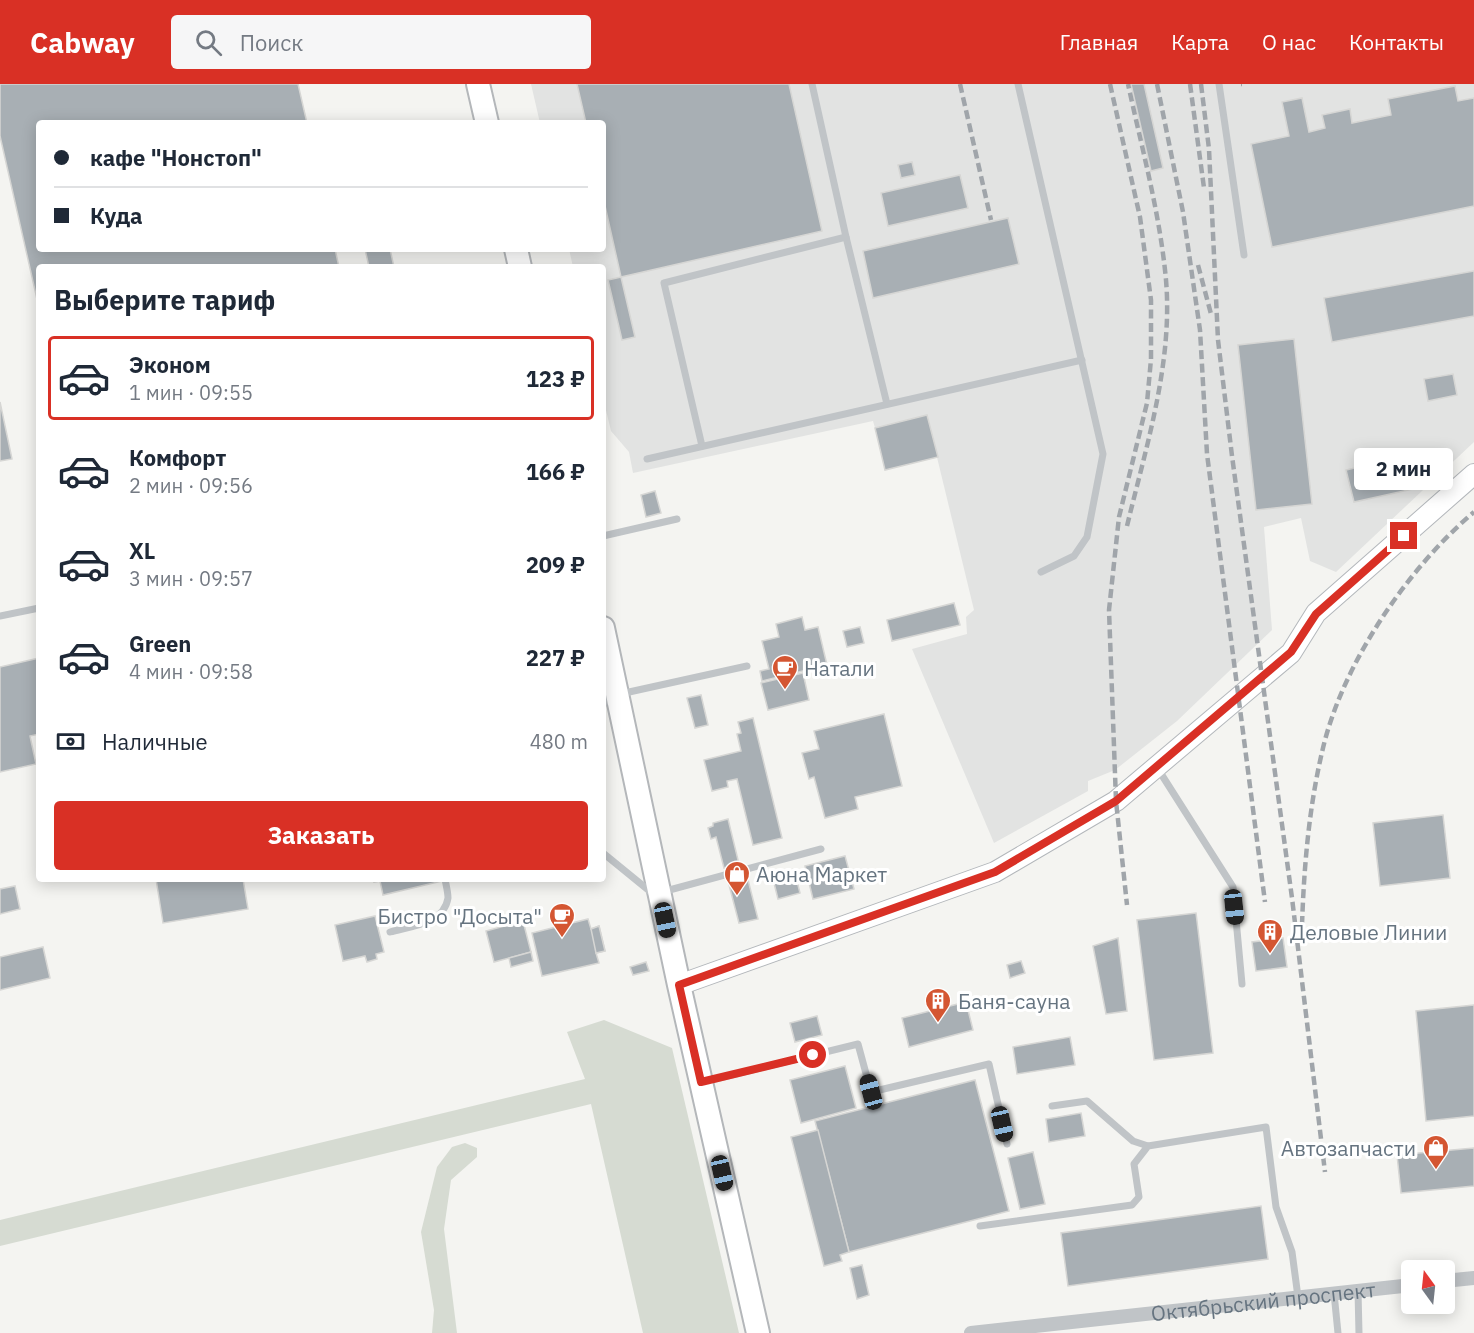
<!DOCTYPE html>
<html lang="ru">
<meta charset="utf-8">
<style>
:root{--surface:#fff;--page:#f6f6f7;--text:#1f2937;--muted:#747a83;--line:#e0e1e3;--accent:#d93025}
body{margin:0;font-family:"IBM Plex Sans",sans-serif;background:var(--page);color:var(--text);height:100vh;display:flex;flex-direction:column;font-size:22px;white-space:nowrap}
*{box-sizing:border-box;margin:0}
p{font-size:20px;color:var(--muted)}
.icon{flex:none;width:33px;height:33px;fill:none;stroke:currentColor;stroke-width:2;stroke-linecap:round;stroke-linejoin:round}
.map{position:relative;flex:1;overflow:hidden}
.details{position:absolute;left:36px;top:180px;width:570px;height:618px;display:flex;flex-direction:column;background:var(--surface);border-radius:6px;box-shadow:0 3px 15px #0003}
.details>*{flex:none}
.hud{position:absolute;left:36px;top:36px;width:570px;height:132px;border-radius:6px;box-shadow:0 3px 15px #0003;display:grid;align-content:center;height:132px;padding:0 18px;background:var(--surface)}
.needle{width:39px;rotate:345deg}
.buttons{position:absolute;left:1401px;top:1176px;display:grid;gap:12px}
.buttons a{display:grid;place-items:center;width:54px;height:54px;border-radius:6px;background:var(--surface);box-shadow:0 3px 15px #0003;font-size:30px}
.end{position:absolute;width:27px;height:27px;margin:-14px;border:8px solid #d93025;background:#fff;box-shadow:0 0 0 3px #fff}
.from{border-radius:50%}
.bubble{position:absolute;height:42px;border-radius:6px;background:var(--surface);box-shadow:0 3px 15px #0003;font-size:20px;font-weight:700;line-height:42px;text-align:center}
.car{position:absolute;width:18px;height:36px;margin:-18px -9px;border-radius:8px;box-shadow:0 0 4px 2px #0007;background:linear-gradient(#222 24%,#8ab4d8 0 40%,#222 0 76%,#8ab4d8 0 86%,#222 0)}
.hud b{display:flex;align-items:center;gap:21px;height:57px;font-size:22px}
.hud b+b{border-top:2px solid var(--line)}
.hud i{width:15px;height:15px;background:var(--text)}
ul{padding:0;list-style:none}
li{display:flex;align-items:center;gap:18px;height:84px;margin:0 12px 9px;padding:0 6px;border:3px solid transparent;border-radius:6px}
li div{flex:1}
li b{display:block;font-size:22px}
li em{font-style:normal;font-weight:700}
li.active{border-color:var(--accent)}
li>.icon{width:54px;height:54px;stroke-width:1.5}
h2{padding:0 18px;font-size:27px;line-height:72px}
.pay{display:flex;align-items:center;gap:15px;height:66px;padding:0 18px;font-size:22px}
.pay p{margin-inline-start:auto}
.button{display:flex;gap:12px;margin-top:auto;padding:12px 18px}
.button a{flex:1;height:69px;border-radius:6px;background:var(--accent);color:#fff;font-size:24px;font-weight:700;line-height:69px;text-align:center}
header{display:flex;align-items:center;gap:36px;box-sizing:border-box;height:84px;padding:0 30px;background:var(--accent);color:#fff}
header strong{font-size:28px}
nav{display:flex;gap:33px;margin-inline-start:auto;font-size:21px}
.search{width:420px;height:54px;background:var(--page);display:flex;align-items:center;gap:15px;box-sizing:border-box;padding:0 21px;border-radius:6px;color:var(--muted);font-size:22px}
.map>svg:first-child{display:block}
.built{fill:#e2e3e2}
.green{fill:#d6dbd2}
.building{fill:#a8afb4;stroke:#d6d6d4;stroke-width:1.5}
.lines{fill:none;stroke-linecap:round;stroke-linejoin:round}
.secondary-casing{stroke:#b3b7bb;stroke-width:22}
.primary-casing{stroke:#b4b7ba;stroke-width:26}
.lane{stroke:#c0c4c7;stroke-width:7}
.street{stroke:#c0c4c7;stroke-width:14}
.secondary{stroke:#fff;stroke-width:20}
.primary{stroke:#fff;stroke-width:22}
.rail{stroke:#a0a5aa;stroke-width:4.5;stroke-dasharray:9 4.5;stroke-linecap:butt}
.route{stroke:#d93025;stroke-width:8}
.labels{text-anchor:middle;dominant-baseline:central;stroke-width:6;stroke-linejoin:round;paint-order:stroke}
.poi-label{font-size:21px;fill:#667480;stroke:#fff;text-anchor:start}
.street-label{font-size:21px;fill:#667480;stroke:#fff}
</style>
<header>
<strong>Cabway</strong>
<div class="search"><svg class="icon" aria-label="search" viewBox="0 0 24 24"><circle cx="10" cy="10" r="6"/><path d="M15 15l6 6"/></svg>Поиск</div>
<nav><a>Главная</a><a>Карта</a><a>О нас</a><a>Контакты</a></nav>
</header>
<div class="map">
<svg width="1474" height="1249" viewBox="0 0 1474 1249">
<rect width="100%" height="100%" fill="#f4f4f1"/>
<polygon class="built" points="531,0 1474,0 1474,358 1336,488 1310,477 1301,434 1264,443 1272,546 1177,637 1115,686 1088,697 1088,707 994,759 912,565 967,550 966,533 974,526 927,332 875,344 873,337 633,389 629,368 611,347 603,314 603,183 573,183 569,165 603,165 603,39 540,39"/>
<g class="green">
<polygon points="604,936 672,964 739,1249 643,1249 591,1020 0,1162 0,1136 585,995 567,948"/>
<polygon points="465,1059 477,1064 477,1073 451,1096 444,1145 457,1249 432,1249 434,1226 421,1148 437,1083 452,1063"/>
</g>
<g class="building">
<polygon points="0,0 298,0 307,39 39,39 39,165 335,165 339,183 39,183 39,224 0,52"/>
<polygon points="577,0 789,0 822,147 621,193 603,113 603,39 586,39"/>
<polygon points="1131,0 1144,0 1163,84 1151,87"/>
<polygon points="1455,2 1458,17 1474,14 1474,122 1272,163 1251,60 1289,52 1282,18 1302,14 1309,48 1325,44 1322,31 1350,25 1352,39 1391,31 1388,15"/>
<polygon points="912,78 915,91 901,94 898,81"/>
<polygon points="960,91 968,124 888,142 881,109"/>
<polygon points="1008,134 1019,180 873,214 863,167"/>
<polygon points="365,165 390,165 394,183 369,183"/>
<polygon points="1474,187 1474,232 1332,258 1324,214"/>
<polygon points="621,193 635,253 622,256 608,196"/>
<polygon points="1294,255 1312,420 1256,426 1238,261"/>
<polygon points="1453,290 1457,311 1428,317 1424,295"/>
<polygon points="0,318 12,375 0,377"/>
<polygon points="927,331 938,373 885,386 875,344"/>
<polygon points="1414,370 1422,403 1354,418 1346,386"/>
<polygon points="655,407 661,429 646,433 641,411"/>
<polygon points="954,519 960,541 892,557 887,536"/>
<polygon points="802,533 805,546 818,543 827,581 762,597 760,587 769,585 762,557 779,553 776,540"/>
<polygon points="860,543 864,559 847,563 843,547"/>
<polygon points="39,574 39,650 30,652 36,680 0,688 0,583"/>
<polygon points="803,589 809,616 768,626 761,599"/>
<polygon points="701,611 708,641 695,644 687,614"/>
<polygon points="884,630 902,702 855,713 858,725 825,734 814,693 809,695 802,669 819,665 814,647"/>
<polygon points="753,634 782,754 753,761 737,695 727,697 728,703 712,707 704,676 741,667 737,650 741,649 738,638"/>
<polygon points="1443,731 1450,794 1380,802 1373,739"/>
<polygon points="728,735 739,780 724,784 716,753 711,755 708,744 713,742 713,739"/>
<polygon points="845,772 854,805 813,815 805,782"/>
<polygon points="794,785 800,809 778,815 772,791"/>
<polygon points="747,792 758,835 739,839 728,797"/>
<polygon points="156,795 243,795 248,825 163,839"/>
<polygon points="374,795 441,795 442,797 383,811 380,797 374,798"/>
<polygon points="15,802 20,825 0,830 0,805"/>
<polygon points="1196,829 1213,969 1154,976 1137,836"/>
<polygon points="375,832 384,868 376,870 377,875 367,878 365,872 343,877 335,841"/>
<polygon points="588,835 591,845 599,842 605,867 596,869 599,879 542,892 532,849"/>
<polygon points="523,837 531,868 494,878 486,847"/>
<polygon points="599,842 605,867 596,869 591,845"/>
<polygon points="1118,854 1127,927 1106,930 1093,862"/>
<polygon points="1283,854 1287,883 1256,887 1252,858"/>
<polygon points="43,863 50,894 0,906 0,873"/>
<polygon points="531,868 533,877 511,883 509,874"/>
<polygon points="1021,877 1025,889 1010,894 1007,881"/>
<polygon points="646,878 649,887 633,891 630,883"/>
<polygon points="966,918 973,946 909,963 902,934"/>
<polygon points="1474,921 1474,1032 1426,1037 1416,927"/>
<polygon points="817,932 822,951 795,958 790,939"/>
<polygon points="1070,953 1075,981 1017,990 1013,963"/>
<polygon points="845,982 856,1024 801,1039 790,996"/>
<polygon points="975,996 1009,1127 849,1168 815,1037"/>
<polygon points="1081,1029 1085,1052 1049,1058 1046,1035"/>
<polygon points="818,1046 849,1168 840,1171 842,1177 824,1182 791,1053"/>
<polygon points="1474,1064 1474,1102 1401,1109 1397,1071"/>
<polygon points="1033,1068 1045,1120 1020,1125 1008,1074"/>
<polygon points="1261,1122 1268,1175 1068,1202 1061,1149"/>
<polygon points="862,1181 869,1211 857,1215 850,1184"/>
</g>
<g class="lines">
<defs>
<polyline id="secondary" points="679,901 995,788 1116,717 1291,569 1316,529 1474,390"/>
<g id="primary">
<polyline points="478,0 487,39"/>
<polyline points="516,165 520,183"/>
<polyline points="603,544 679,901 758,1249"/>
</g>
</defs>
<use href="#secondary" class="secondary-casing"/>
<use href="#primary" class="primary-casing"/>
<g class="lane">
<polyline points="812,0 846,153 887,320"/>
<polyline points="1018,0 1103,370 1087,453 1074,472 1041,488"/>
<polyline points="1219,0 1244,171"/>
<polyline points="702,362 664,199 846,153"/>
<polyline points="647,375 1082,276"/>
<polyline points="603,452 677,435"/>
<polyline points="0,532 39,524"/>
<polyline points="620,610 747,582"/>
<polyline points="603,621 611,609"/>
<polyline points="1158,685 1233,803 1242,900"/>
<polyline points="603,769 652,809"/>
<polyline points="662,808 821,765"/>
<path d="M390 848C411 842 444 840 448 814 448 808 446 801 445 795"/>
<polyline points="703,998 858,960 871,1008 989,980 1007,1060"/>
<polyline points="1052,1022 1087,1017 1133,1057 1148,1062"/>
<polyline points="980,1142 1132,1121 1139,1113 1134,1080 1148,1062 1266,1043 1276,1123 1292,1168 1298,1213"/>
<polyline points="1358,1207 1359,1249"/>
<polyline points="1334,1209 1338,1249"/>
</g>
<g class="street">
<polyline points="1444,1197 1474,1194"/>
<path id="s1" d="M971 1249 1412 1201"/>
</g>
<use href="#secondary" class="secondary"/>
<use href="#primary" class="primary"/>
<g class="rail">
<polyline points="960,0 991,136"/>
<polyline points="1110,0 1140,133 1151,216 1151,275 1147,319 1119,433 1109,526 1116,717 1127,821"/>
<polyline points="1157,0 1183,128 1200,246 1207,370 1265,818"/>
<polyline points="1190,0 1204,104"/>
<polyline points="1201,0 1209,65 1218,256 1232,372 1292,814 1325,1088"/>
<polyline points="1241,0 1242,0"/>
<polyline points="1198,181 1211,230"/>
<path d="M1127 442C1146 363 1173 279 1166 196 1160 130 1142 65 1128 0"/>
<path d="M1302 841C1304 782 1309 722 1323 664 1343 579 1408 484 1474 428"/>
</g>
</g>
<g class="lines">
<polyline class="route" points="813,971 701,998 679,901 995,788 1116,717 1291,568 1316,530 1404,452"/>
</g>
<defs>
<symbol id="cafe-pin" viewBox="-11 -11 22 30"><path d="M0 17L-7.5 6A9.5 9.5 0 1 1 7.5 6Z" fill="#d45632" stroke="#fff"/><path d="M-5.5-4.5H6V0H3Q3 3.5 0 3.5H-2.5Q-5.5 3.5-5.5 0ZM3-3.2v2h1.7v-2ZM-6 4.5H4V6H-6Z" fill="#fff"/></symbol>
<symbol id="shop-pin" viewBox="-11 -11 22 30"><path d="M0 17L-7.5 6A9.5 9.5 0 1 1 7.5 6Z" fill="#d45632" stroke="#fff"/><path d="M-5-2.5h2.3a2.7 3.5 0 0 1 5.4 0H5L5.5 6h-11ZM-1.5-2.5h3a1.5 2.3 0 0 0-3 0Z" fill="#fff"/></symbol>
<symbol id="building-pin" viewBox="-11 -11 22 30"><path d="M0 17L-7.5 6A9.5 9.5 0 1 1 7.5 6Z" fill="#d45632" stroke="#fff"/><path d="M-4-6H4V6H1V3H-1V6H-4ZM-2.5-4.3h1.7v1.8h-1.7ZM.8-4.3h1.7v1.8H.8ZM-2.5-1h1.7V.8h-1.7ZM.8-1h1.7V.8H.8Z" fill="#fff"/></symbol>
</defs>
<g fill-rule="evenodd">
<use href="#cafe-pin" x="770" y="569" width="30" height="40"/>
<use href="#shop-pin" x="722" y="775" width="30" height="40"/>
<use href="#cafe-pin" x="547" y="817" width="30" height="40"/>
<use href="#building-pin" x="1255" y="833" width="30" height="40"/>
<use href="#building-pin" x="923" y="902" width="30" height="40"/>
<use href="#shop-pin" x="1421" y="1049" width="30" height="40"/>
</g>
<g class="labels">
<g class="poi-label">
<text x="804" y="584">Натали</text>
<text x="756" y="790">Аюна Маркет</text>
<text x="542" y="832" text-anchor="end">Бистро "Досыта"</text>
<text x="1290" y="848">Деловые Линии</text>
<text x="958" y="917">Баня-сауна</text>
<text x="1416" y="1064" text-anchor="end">Автозапчасти</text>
</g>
<g class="street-label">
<text stroke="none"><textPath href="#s1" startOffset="294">Октябрьский проспект</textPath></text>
</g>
</g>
</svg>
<div class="buttons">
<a><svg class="needle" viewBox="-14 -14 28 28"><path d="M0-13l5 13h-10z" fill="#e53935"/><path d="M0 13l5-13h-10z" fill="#747a83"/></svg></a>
</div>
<i class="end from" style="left:813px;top:971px"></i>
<i class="end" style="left:1404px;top:452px"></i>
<div class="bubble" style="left:1354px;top:364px;width:99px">2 мин</div>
<i class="car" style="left:1234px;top:823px;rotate:174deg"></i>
<i class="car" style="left:665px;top:836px;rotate:168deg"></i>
<i class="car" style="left:871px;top:1008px;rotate:345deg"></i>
<i class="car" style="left:1002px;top:1040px;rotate:167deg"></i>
<i class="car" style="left:722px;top:1089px;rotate:167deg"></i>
<div class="hud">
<b><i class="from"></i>кафе &quot;Нонстоп&quot;</b>
<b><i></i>Куда</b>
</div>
<section class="details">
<h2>Выберите тариф</h2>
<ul>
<li class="active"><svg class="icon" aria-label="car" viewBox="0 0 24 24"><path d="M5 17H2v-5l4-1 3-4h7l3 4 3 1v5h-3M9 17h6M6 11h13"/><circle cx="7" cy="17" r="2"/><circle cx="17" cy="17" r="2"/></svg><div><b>Эконом</b><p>1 мин · 09:55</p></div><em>123 ₽</em></li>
<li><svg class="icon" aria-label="car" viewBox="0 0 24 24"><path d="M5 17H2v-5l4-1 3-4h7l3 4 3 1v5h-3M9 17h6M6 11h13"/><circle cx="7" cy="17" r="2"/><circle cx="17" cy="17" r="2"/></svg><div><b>Комфорт</b><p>2 мин · 09:56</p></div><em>166 ₽</em></li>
<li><svg class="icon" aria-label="car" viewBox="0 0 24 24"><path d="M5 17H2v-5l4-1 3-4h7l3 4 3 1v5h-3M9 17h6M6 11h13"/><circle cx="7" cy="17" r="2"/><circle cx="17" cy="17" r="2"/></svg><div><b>XL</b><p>3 мин · 09:57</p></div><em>209 ₽</em></li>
<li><svg class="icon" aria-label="car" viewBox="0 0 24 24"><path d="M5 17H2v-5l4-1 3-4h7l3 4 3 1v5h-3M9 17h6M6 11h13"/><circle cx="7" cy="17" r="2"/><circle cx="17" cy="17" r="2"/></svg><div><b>Green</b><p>4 мин · 09:58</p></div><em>227 ₽</em></li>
</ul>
<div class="pay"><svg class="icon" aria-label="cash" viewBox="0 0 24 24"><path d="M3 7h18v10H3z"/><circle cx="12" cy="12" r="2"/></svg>Наличные<p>480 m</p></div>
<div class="button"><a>Заказать</a></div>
</section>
</div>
